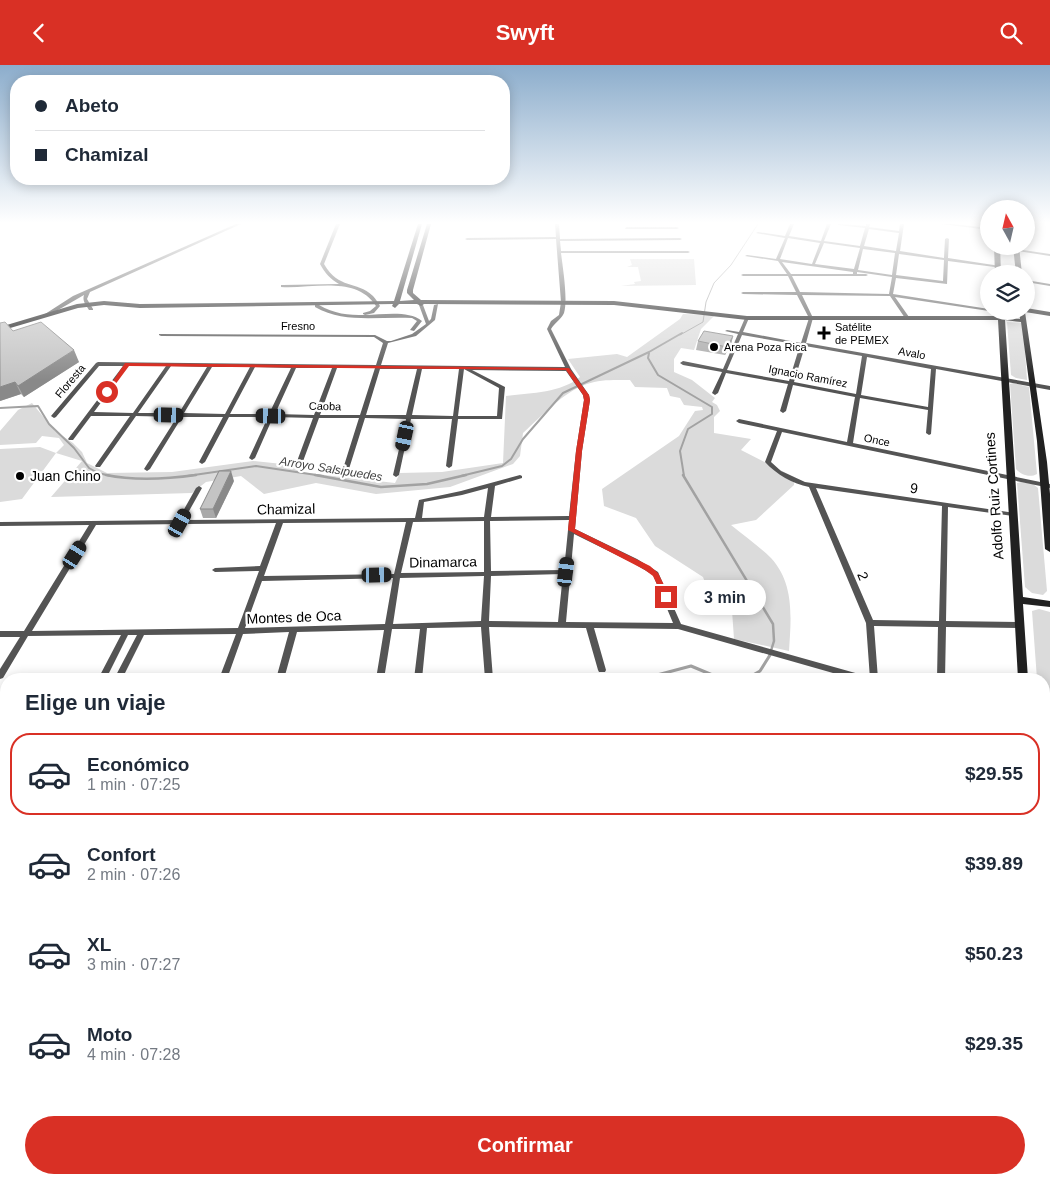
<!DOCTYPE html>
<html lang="es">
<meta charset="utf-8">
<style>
:root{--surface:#fff;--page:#f6f6f7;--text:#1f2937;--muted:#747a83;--line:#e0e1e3;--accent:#d93025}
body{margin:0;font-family:Arial,sans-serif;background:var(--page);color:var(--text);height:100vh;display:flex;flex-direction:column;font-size:19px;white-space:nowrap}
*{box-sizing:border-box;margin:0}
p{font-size:16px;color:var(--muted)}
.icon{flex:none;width:28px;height:28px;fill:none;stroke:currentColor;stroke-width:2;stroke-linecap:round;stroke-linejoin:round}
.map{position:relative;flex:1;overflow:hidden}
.drawer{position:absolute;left:0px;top:608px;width:1050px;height:511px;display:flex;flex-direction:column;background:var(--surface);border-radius:20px 20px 0 0;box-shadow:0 2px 12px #0003}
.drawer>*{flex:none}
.banner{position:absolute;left:10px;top:10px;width:500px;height:110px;border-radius:20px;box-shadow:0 2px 12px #0003;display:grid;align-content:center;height:110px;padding:0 25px;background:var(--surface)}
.needle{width:32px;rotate:352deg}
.buttons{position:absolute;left:980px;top:135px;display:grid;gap:10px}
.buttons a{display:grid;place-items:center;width:55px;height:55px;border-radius:50%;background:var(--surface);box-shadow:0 2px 12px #0003;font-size:25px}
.end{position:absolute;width:22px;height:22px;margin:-11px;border:6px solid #d93025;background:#fff;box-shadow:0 0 0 2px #fff}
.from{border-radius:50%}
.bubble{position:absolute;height:35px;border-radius:18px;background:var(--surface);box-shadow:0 2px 12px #0003;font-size:16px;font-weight:600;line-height:35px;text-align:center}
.car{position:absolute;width:15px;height:30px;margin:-15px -8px;border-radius:6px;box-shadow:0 0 4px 1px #0007;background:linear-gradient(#222 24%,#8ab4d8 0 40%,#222 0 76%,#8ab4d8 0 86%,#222 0)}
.banner b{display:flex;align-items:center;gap:18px;height:48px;font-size:19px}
.banner b+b{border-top:1px solid var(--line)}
.banner i{width:12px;height:12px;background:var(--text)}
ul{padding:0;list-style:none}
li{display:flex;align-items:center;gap:15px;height:82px;margin:0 10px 8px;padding:0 15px;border:2px solid transparent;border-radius:20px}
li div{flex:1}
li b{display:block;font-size:19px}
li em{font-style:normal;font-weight:600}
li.current{border-color:var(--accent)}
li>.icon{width:45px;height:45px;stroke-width:1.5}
h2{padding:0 25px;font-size:22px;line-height:60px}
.cta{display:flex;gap:10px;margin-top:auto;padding:10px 25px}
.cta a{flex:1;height:58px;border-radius:30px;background:var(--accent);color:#fff;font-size:20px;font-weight:600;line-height:58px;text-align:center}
header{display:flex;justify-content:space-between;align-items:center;height:65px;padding:0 25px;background:var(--accent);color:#fff;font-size:22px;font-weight:600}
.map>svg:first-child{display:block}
.green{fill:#dbdbdb}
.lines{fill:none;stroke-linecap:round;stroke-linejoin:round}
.stream-far4{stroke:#a2a2a2;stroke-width:1}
.stream-far3{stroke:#a2a2a2;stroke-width:2}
.stream-far2{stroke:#a2a2a2;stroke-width:2.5}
.stream-far1{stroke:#a2a2a2;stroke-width:3}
.stream{stroke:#a2a2a2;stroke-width:4}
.street{fill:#545454;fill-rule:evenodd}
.secondary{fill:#212121;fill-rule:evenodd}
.wall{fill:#a9a9a9}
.shaded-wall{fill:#898989}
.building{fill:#c4c4c4;stroke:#898989}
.route{fill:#d93025}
.poi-dot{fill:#000;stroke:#fff;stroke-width:2}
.labels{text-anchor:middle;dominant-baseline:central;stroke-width:4.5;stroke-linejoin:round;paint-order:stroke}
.far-street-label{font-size:11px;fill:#000;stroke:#fff}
.far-poi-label{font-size:11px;fill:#000;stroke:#fff;text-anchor:start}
.far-water-label{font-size:12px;font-style:italic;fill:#434343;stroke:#fff}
.poi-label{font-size:14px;fill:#000;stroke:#fff;text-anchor:start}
.street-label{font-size:14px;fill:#000;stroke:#fff}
</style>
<header><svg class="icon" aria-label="back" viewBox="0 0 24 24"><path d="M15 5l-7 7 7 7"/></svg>Swyft<svg class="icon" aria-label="search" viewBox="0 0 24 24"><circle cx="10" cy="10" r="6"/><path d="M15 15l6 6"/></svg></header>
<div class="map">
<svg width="1050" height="1118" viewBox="0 0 1050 1118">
<rect width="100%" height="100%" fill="#fff"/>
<g class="green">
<polygon points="630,194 694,194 696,220 621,221 635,219 634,217 641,216 638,202 627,202 632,200"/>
<path d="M683 249 715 250 701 264 694 285 681 283 674 294V307L692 315 715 333 712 337 717 340 720 346 714 352V368L751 374 741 385 794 412V420L756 455 731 460C744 471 759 481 771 493 795 519 791 554 789 586L734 574 731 531H710L703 512 655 481 636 453 604 441 602 424 679 371 695 346 703 345 702 342 684 340 680 333 670 331 667 323 635 322 630 315C616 315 600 314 587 319 563 327 542 351 523 368L520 391 513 399 450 422 376 429 316 418 264 429 241 411 206 417 192 428 51 432 82 396 56 388 22 434 0 437V384L40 382 56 388 64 380 59 373 42 371 36 378 0 380V366L18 345 32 338 55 366 73 378 82 387 87 398 107 408 172 407 253 396 292 400 299 407 395 418 400 408 442 407 503 398 506 331C530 328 561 328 580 312L568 294 617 289 627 292 680 254Z"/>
<polygon points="1007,257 1023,258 1027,315 1016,313 1011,310"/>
<path d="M1013 318 1029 322 1037 409C1030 413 1021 410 1016 404L1010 319Z"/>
<polygon points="1021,417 1033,419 1038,423 1047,526 1043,530 1032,528 1025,522 1017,418"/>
<polygon points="1039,544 1050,547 1050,647 1044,643 1044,614 1037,614 1032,546"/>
<polygon points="1044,662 1050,663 1050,782 1044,771"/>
</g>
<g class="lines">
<polyline class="stream-far4" points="680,270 703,257 706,237 714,218 731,200 758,159"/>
<g class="stream-far3">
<polyline points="649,288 648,293 658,310 712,342 712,349 688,364 680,386 684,411"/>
<polyline points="0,343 38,341 49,359 74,383 89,403 98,408 111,411"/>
<polyline points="187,411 256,401 323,411"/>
<polyline points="461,411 502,401 511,394 523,374 563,328 649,287 682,268"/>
</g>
<g class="stream-far2">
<path d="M106 410C135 416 167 414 196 410"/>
<polyline points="315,410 381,422 427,419 466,410"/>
<polyline points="683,410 773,559 774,576 769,592"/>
</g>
<g class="stream-far1">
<polyline points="642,614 691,601 722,614"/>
<polyline points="746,614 760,606 770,590"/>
</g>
<polyline class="stream" points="1044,918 1050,921"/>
<g class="street">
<path d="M236 159H241L90 227 87 234 93 244V245H89C86 240 82 236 84 230L46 252 42 251 73 231Z"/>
<path d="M336 159H340L324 199C339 225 356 215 373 231 376 234 378 238 380 241L374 248 365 250C383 250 408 245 422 256L414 266 410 265 417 256 412 253C379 251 345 259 315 242V239L317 238H319V240C334 249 348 250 365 250L363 249V248L370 246 376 241C356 210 312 224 281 222V220H283L339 219C330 214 325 208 320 199Z"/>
<path d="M555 159H559L560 174 680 173 682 174 680 175 560 176 561 186H688L690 187 688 188H561C563 204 568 235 564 248 562 253 554 259 551 264L571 304 589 330 590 335 582 386 575 464 637 494 658 507 681 559 866 611 869 612 870 614H854L678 564 594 563 606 605 605 607H599L598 605 586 563 489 562 493 614H485L481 562 427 563 422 614H414L420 564H392L384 614H376L384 565 297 567 284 614H276L289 567 243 569 227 614H219L236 569 144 570 122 614H114L137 570H128L106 614H98L121 570 28 571 3 613 0 614V604L20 572H0V566H24L89 460 0 461V457L178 455 196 423 199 421 202 423 184 455 415 453 419 435 461 426 520 410 522 411V413L495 421 491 452 569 451 576 386 584 335 583 330 566 306 472 305 505 322 502 354H458L452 401 449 403 446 401 452 354H411L399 410 396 412 393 410 406 354 365 353 348 407 345 409 342 407 359 353H319L302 399 299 401 296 399 313 353 273 352 255 393 252 395 249 393 268 352H229L205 397 202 399 199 397 223 352H182L150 404 147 406 144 404 177 352 136 351 100 402H96L95 401 130 351H91L73 375H69L68 374 123 301H99L56 352 54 353 51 351 96 298 98 297 376 300 383 278 374 272 161 271 159 270V269L375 270 387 276H391L412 269 426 259 419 240 421 239 423 240 429 256 431 254 434 240 438 239 435 255 416 271 388 278 381 300 565 302 547 264 551 256 559 250 561 237 556 174 467 175 465 174 467 173 556 172ZM128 301H166L133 348 94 347ZM171 301 207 302 179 348H138ZM212 302H250L225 349 184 348ZM255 302 291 303 269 349H230ZM296 303H332L314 350 275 349ZM337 303H375L360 350H320ZM380 304H417L406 350H366ZM422 304H459L453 351 412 350ZM464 304 499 323 497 351H458ZM488 423 484 452 422 453 424 437 462 430ZM569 455 564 505 491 506 490 456ZM484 456V507L401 508 413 457ZM406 457 394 509 264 511 283 458ZM276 458 260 501 215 503 212 505 215 507 259 506 238 563 32 566 96 460ZM574 469 633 498 653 510 673 558 566 557ZM563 509 558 557 489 556 491 511ZM484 511 481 556 393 559 400 513ZM393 513 385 559 245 563 262 516Z"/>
<path d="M790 159H794L789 171 821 176 827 159H831L824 176 860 181 865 163 839 160 837 159 866 161V159H870L869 162 899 166 900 159H904L900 186 944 193 945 174 947 173 949 174 948 193 1020 204 1018 205 948 196 947 219 896 213 893 229 989 244V246L895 232 909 252 907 253H905L890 231 802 230 813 253 806 278 1050 321V325L936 304 931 369 929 370 926 368 928 345 860 333 853 378 1050 419V423L782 367 771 397 781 406 805 417 1015 448 1016 449 1015 450 1013 451 948 442 946 556 1020 557 1024 560 1020 563 946 562 945 614H937L938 562 874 561 878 614H870L866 558 809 422C793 419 776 409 765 397L777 366 739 358 736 356 739 354 847 377 855 332 793 320 786 346 783 348 780 346 788 319 726 308 718 328 715 330 712 328 722 307 683 300 680 298 683 296 723 304 738 269 725 266 727 265 739 267 745 253 747 252 749 253 743 267 801 278 809 253 797 230 743 229 741 228 743 227H796L788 211H743L741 210 743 209H787L778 196 745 191 747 190 776 194 785 173 756 168 758 167 785 171ZM869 164 899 168 896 186 864 181ZM788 173 820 178 812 199 780 194ZM824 178 860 183 854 204 815 199ZM863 184 895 188 892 210 858 205ZM899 189 944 195 943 216 896 210ZM782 197 853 207V209H791ZM857 207 892 212 889 229 800 227 792 211H866L868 210 866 209H857ZM742 270 800 280 789 316 727 305ZM805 281 862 291 856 329 794 317ZM867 292 931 304 928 342 861 330ZM816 423 942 441 939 556 873 555Z"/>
<polygon points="942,159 952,159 989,163 989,165"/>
<polygon points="626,162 677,162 679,163 677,164 625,164"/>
<polygon points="996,181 1050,189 1050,191 997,183"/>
<polygon points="1026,215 1050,219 1050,221 1026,217"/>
<polygon points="1044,654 1050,655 1050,661 1044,660"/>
<rect x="0" y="656" width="6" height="6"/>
<rect x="0" y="778" width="6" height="8"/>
<polygon points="1044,785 1050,786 1050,796 1044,793"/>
<polygon points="6,800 6,815 4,820 0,822 0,807 3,802"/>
<polygon points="6,842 6,858 4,864 0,865 0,849 2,843"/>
<rect x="0" y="988" width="6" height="12"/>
<polygon points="48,1112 61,1112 59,1118 47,1118"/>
<polygon points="291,1112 303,1112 302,1118 290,1118"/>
<polygon points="452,1112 465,1112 463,1118 451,1118"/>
<polygon points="633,1112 646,1112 644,1118 632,1118"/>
<polygon points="815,1112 827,1112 826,1118 814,1118"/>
</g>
<g class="secondary">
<polygon points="418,159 422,159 400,236 414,235 407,228 407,225 427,159 431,159 413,225 413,228 421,235 614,236 747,251 998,251 998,246 1004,246 1004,252 1020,254 1019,246 1026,246 1026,243 1050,247 1050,251 1025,247 1047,397 1050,429 1050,487 1045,484 1037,376 1021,257 1005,255 1023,532 1050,536 1050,542 1023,539 1028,614 1018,614 998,255 747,255 614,240 424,239 421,241 417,239 399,239 395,243 392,241 393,239 140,243 104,240 78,243 0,266 0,262 77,239 104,236 140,239 394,236"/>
<polygon points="994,181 1000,181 1001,209 995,209"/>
<polygon points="1013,181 1019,181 1022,209 1016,209"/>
<polygon points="1044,952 1050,956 1050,1111 1044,1108"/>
</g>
</g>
<g class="wall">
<polygon points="13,266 79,297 24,332 21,329 0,336"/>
<polygon points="733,271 731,279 725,290 696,285 698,276"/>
<polygon points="234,416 216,453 203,453 200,444"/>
</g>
<g class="shaded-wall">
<polygon points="733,271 731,279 725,290 727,282"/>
<polygon points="74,285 79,297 24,332 18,321"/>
<polygon points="15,317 21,329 0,336 0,322"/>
<polygon points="231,406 234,416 216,453 213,444"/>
</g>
<g class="building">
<polygon points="5,257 13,266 41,257 74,285 18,321 15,317 0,322 0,258"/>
<polygon points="704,266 733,271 727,282 698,276"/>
<polygon points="219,406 231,406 213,444 200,444"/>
</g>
<linearGradient id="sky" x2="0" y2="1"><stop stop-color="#8cadcc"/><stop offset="0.5" stop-color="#fff"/><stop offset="1" stop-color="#fff" stop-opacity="0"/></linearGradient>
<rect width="1050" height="315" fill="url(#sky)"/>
<polygon class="route" points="125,298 569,303 589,330 590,335 582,386 575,464 650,501 658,508 670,532 666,535 664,534 653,511 645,505 568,465 576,386 584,335 583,330 566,305 129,301 109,328 105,328"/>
<g class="poi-dot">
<path d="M821.5 260.5h5v5h5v5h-5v5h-5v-5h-5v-5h5z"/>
<circle cx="714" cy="282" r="5"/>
<circle cx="20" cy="411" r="5"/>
</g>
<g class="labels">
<g class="far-street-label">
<text x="298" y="261">Fresno</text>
<text transform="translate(912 288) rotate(10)">Avalo</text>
<text transform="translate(808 311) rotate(11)">Ignacio Ramírez</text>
<text transform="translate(70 316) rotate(-50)">Floresta</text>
<text transform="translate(325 341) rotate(1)">Caoba</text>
<text transform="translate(877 375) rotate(12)">Once</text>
</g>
<g class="far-poi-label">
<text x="835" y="262">Satélite<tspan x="835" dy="13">de PEMEX</tspan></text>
<text x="724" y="282">Arena Poza Rica</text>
</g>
<g class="far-water-label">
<text transform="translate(331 404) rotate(9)">Arroyo Salsipuedes</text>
</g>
<g class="poi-label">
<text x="30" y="411">Juan Chino</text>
</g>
<g class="street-label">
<text transform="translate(914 423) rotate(8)">9</text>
<text transform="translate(994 431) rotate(-94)">Adolfo Ruiz Cortines</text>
<text transform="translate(286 444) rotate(-1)">Chamizal</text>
<text transform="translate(443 497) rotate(-1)">Dinamarca</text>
<text transform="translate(863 511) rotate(68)">2</text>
<text transform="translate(294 552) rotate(-2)">Montes de Oca</text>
</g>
</g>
</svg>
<div class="buttons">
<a><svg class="needle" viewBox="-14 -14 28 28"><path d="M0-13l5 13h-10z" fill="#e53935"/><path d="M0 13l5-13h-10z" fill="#747a83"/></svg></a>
<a><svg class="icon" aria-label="layers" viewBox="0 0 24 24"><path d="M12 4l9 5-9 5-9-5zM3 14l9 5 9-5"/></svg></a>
</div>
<i class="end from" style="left:107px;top:327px"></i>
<i class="end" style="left:666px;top:532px"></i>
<div class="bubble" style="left:684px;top:515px;width:82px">3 min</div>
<i class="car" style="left:169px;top:350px;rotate:91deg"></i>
<i class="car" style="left:271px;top:351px;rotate:271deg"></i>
<i class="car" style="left:405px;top:371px;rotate:192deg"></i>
<i class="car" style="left:180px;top:458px;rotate:29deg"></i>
<i class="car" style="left:75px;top:490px;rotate:32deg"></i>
<i class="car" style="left:566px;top:507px;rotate:7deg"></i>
<i class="car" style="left:377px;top:510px;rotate:89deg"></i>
<div class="banner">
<b><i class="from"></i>Abeto</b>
<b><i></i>Chamizal</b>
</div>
<section class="drawer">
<h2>Elige un viaje</h2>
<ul>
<li class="current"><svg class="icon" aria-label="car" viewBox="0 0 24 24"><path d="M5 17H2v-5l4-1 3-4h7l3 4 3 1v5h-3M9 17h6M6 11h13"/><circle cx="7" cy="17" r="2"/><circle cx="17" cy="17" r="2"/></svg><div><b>Económico</b><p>1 min · 07:25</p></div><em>$29.55</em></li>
<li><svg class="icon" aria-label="car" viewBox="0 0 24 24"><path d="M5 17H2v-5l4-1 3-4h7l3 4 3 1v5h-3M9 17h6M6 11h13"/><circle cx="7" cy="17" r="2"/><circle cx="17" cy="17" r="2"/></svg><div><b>Confort</b><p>2 min · 07:26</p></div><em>$39.89</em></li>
<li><svg class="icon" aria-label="car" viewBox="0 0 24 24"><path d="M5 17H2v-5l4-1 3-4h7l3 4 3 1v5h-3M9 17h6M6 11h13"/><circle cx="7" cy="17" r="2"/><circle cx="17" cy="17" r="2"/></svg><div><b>XL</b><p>3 min · 07:27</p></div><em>$50.23</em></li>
<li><svg class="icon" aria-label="car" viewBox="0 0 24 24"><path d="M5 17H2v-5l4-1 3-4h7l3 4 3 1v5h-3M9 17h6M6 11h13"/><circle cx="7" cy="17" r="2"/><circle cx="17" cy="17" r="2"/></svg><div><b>Moto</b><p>4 min · 07:28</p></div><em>$29.35</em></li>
</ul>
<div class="cta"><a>Confirmar</a></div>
</section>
</div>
